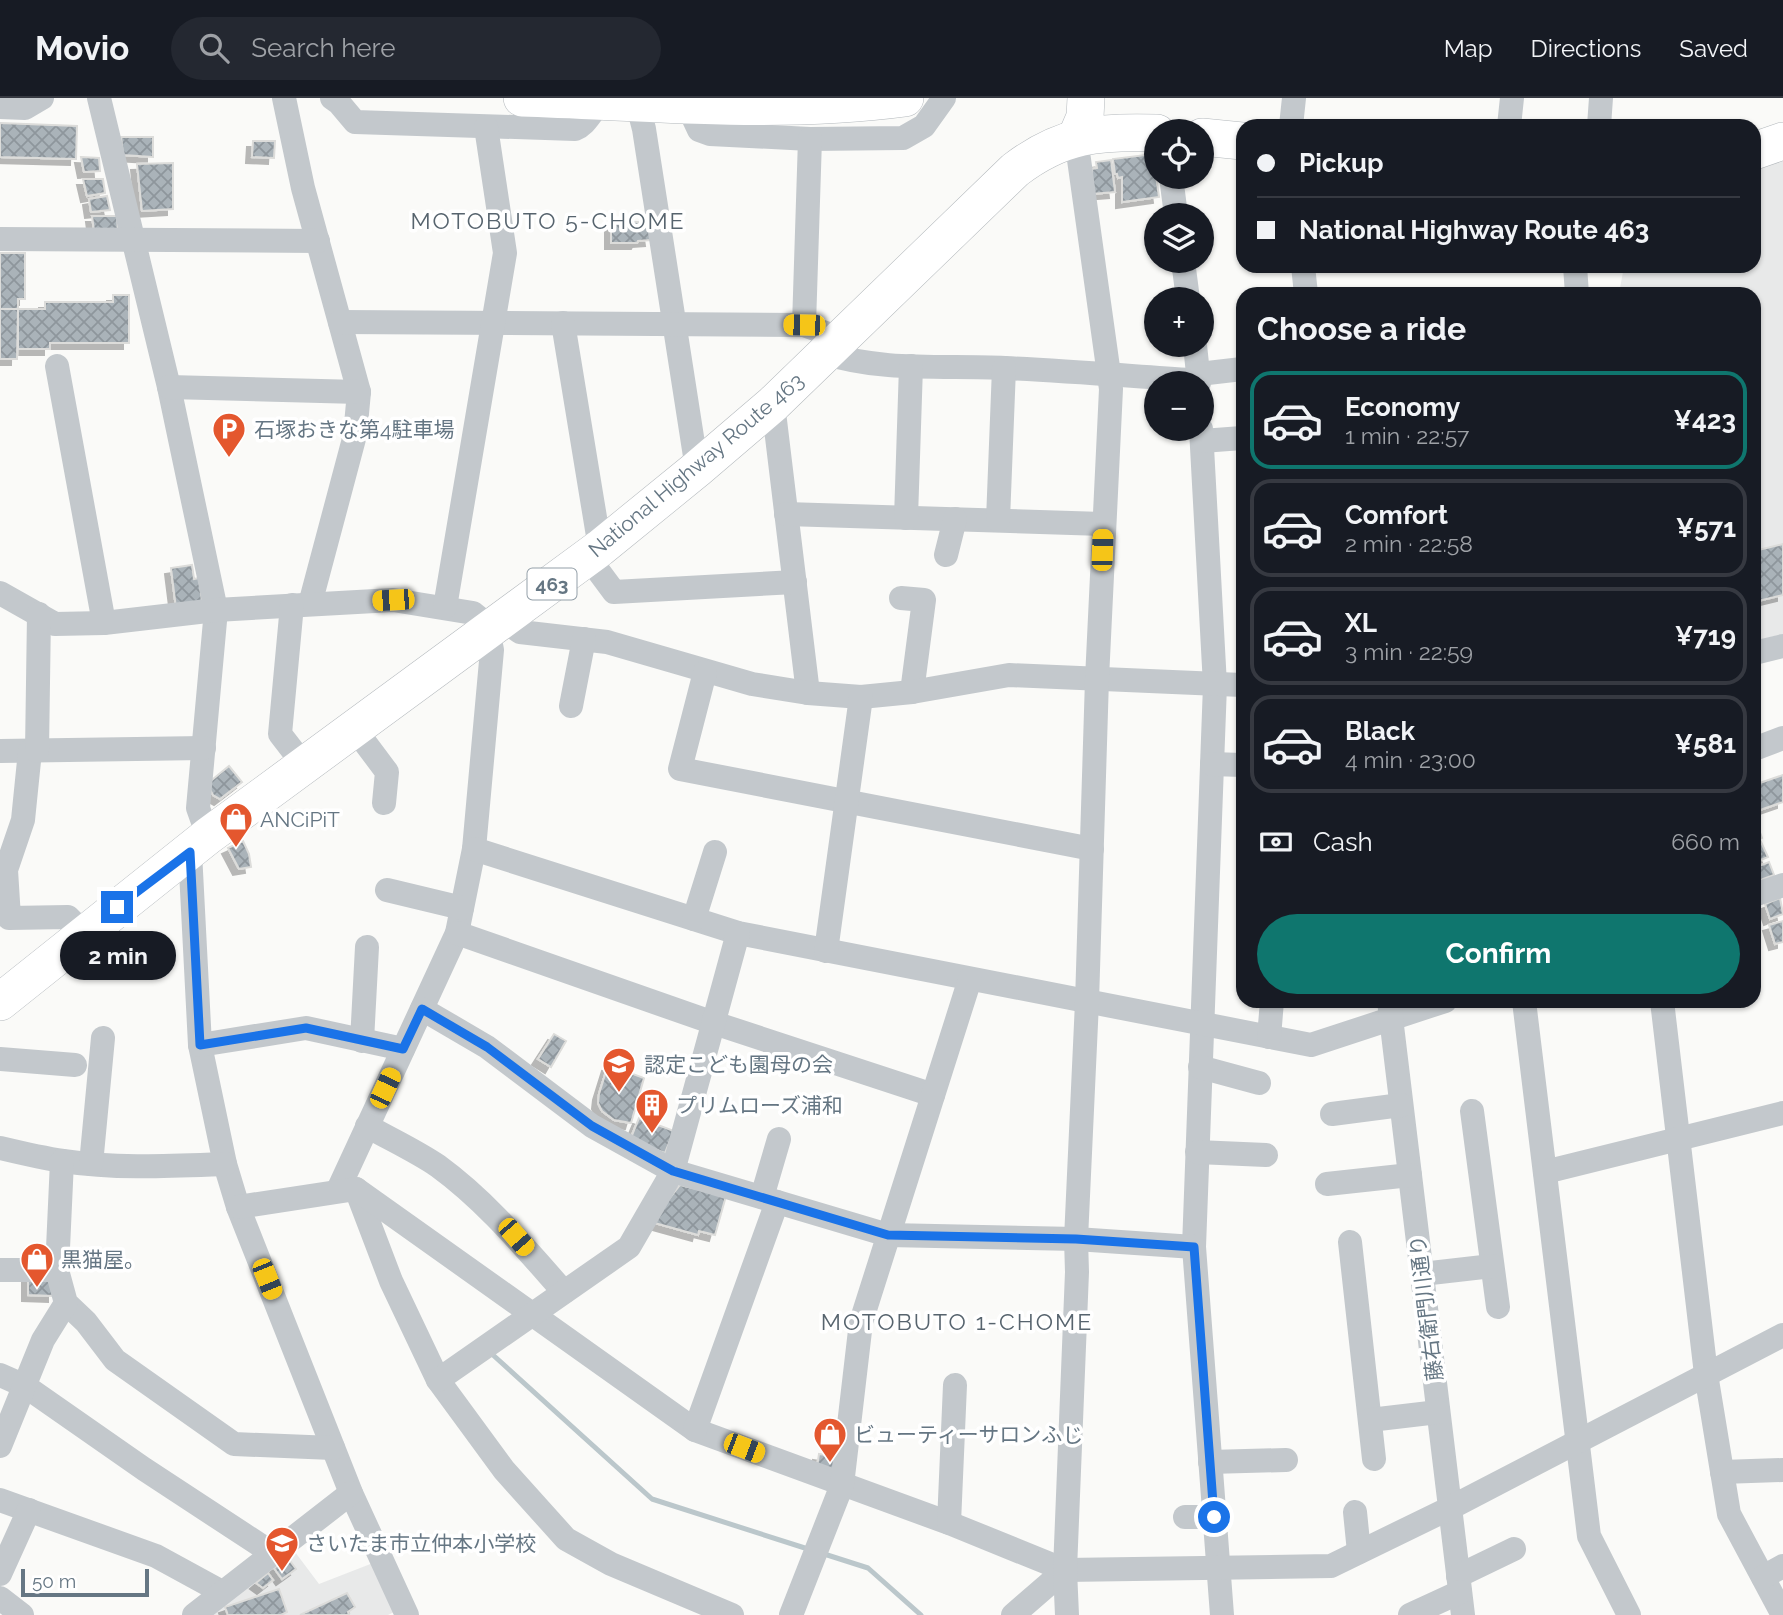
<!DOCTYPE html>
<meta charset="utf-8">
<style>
:root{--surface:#171b24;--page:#242831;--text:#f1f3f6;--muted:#9ea1a6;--line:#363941;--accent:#0f766e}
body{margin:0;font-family:Raleway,"Noto Sans JP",sans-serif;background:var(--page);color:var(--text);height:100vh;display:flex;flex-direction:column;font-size:26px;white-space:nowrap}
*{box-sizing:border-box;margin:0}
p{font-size:23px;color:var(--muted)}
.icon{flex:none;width:38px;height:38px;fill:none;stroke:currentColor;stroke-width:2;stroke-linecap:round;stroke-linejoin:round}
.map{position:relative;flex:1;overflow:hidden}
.sheet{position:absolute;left:1236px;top:189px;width:525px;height:721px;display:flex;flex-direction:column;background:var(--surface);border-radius:21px;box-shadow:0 2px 5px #0004}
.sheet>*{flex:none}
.hud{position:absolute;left:1236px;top:21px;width:525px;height:154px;border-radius:21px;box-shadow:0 2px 5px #0004;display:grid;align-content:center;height:154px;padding:0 21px;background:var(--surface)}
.controls{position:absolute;left:1144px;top:21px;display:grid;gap:14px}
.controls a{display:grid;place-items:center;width:70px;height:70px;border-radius:50%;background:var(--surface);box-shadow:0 2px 5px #0004;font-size:35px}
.scale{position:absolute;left:21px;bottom:18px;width:128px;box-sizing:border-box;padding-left:7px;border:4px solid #657683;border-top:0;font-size:19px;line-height:24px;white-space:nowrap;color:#657683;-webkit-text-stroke:5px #fff;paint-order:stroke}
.end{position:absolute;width:32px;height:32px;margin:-16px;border:9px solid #1a73e8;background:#fff;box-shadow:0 0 0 4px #fff}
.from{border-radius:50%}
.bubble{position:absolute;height:49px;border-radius:24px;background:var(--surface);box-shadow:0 2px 5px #0004;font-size:23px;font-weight:700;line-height:49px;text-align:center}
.car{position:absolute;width:21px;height:42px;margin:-21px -10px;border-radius:9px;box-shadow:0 0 5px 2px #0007;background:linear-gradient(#f5c518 24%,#345 0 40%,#f5c518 0 76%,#345 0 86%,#f5c518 0)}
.hud b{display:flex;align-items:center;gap:24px;height:66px;font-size:26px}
.hud b+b{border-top:2px solid var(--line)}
.hud i{width:18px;height:18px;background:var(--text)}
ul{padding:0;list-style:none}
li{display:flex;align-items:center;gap:21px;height:98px;margin:0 14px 10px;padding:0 7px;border:4px solid var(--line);border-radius:21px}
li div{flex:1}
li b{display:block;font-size:26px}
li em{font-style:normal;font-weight:700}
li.on{border-color:var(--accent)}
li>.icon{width:63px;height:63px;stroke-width:1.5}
h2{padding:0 21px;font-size:32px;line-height:84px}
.pay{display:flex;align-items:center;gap:18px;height:77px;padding:0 21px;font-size:26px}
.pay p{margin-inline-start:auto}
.button{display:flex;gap:14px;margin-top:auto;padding:14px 21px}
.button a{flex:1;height:80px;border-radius:42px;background:var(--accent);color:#fff;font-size:28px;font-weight:700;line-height:80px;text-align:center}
header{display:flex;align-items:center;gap:42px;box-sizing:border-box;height:98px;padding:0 35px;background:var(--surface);border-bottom:2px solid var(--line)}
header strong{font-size:33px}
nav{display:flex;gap:38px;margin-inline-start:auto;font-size:24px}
.search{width:490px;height:63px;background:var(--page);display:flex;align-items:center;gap:18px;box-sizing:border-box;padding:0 24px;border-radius:38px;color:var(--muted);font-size:26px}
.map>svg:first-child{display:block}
.built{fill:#e8e9e9}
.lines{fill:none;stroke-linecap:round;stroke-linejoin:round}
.stream{stroke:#bbc7cb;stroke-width:5}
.building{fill:url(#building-cross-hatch);stroke:#dcdcda;stroke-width:2;filter:url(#shadow)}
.highway-casing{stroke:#b4b9bd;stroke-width:38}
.minor{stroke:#c3c8cc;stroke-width:24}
.highway{stroke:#fff;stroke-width:37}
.route{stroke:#1a73e8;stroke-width:9}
.labels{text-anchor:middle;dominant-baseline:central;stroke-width:7;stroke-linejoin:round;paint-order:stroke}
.shield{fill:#fff;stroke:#939fa8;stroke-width:2}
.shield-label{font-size:19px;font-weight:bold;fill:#657683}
.poi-label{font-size:21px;fill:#657683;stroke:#fff;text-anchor:start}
.street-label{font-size:21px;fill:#657683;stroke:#fff}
.neighbourhood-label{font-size:23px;letter-spacing:2px;fill:#57646e;stroke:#fff}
</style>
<header>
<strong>Movio</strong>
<div class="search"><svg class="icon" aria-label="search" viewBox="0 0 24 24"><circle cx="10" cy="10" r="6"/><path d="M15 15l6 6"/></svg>Search here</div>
<nav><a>Map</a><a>Directions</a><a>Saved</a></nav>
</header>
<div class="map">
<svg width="1783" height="1517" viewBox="0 0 1783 1517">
<defs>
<pattern id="building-cross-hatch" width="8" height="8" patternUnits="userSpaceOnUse" patternTransform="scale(1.75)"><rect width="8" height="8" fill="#aab3b9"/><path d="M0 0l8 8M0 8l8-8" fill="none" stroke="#8e969c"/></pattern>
<filter id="shadow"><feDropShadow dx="-6" dy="6" stdDeviation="0" flood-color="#0004"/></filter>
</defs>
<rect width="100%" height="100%" fill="#fafaf8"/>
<g class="built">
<polygon points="1783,59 1783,536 1754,543 1754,196 1619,196 1624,168 1754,168 1754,69"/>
<polygon points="289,1446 319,1486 373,1465 396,1513 388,1517 202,1517"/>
</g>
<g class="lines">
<g class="stream">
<polyline points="493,1257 652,1401 808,1451"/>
<polyline points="821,1455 868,1470 921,1517"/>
</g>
</g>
<g class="building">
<polygon points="0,25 77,28 76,61 0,59"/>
<polygon points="121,39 153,39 153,59 123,57"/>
<polygon points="253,43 275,43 274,60 252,59"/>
<polygon points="1153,56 1159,99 1122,104 1122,79 1118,80 1117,76 1115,76 1113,61"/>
<polygon points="81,59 99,60 100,73 84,74"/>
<polygon points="1111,62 1115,94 1092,96 1092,71 1097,70 1096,64"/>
<polygon points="173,65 173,111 142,113 137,66"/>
<polygon points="83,81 103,81 105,95 87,98"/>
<polygon points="107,98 110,112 91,114 89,101"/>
<polygon points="92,118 117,118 118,134 94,133"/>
<polygon points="611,123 638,124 639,129 649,128 651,142 638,143 637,145 611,145"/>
<polygon points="0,155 25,155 25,201 18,201 18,211 0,211"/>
<polygon points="113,197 129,197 129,245 50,245 50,251 18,251 18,211 45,211 45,204 113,204"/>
<polygon points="0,211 18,211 17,261 0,261"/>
<polygon points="1783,446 1783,497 1754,504 1754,453"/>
<polygon points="192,467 194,481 199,480 202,503 176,510 171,470"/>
<polygon points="229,668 242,684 220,701 213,697 207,686"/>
<polygon points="1783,677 1783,704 1760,712 1754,687"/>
<polygon points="1757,726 1762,740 1754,743 1754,727"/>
<polygon points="243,743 249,756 251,769 239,771 228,750"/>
<polygon points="1761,744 1768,759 1754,765 1754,748"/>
<polygon points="1769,764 1774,777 1755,784 1754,770"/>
<polygon points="1780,800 1783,816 1770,821 1765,806"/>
<polygon points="1783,823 1783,844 1775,846 1769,827"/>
<polygon points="554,936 566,943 551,969 538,961"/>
<polygon points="608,967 644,980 631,1025 614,1022 602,1013 598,1005 599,996"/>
<polygon points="639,1020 674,1033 665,1055 630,1042"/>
<polygon points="680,1087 726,1098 715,1137 699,1133 698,1137 651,1124"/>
<polygon points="28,1179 54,1179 54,1198 28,1197"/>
<polygon points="819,1356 839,1359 837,1373 817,1369"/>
<polygon points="288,1460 296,1471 282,1481 274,1470"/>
<polygon points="268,1475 273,1482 263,1490 256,1485"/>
<polygon points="279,1491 287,1514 281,1517 228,1517 225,1509"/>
<polygon points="347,1495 355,1509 348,1514 349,1517 300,1517"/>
</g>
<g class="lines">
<defs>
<g id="highway">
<path d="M522 0C649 4 779 17 905 0"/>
<polyline points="1202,39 1242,43"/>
<polyline points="1076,40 1085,19 1086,0"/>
<polyline points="1754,53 1783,43"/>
<path d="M0 904 208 738 600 450 697 371 773 306 1015 72C1062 36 1099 33 1157 35"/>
</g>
</defs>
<use href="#highway" class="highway-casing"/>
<g class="minor">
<polyline points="99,0 169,289 216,512 198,710 208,738"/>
<polyline points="284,0 303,90 359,294 355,337 310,506"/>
<path d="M332 0 339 5 355 24 575 31C588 26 591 11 604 3"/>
<polyline points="636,0 644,31 697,371"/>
<polyline points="681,7 692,17 699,32 710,36 810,41 903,40 924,28 944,0"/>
<polyline points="0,9 25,10 42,0"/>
<polyline points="1291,28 1294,0"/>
<polyline points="1509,28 1512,0"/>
<polyline points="1599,28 1601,0"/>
<polyline points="1171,79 1176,117"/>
<polyline points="0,141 318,143"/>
<polyline points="1183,163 1188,201"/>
<polyline points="1303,168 1306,196"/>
<polyline points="1575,168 1577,196"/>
<polyline points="340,224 804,227 839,240"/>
<polyline points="563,225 600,450"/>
<polyline points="804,227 810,41"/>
<polyline points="1195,247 1199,285"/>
<path d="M825 255C882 274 946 267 1005 270 1068 273 1130 278 1192 282L1199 276 1242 271"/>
<polyline points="57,268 104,525"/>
<polyline points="169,289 359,294"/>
<polyline points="773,306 808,595"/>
<polyline points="1201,331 1215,587 1194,1149 1222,1517"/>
<polyline points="1202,343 1242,340"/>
<polyline points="786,416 1103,426"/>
<polyline points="906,420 911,268"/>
<polyline points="998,422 1004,270"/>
<polyline points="946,457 955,421"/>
<polyline points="588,459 614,494 795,484"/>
<path d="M0 495 55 526 104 525 216 512 393 502 473 515C487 525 489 535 492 552L474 751 457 835 338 1092"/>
<polyline points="901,500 924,502 912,594"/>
<polyline points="292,507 280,636 304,667"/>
<polyline points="445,509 505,155 486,29"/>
<polyline points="503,522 520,534 607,544 752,586 808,595 861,599 912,594 1009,577 1242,587"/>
<polyline points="1754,555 1783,548"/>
<polyline points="705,574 680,671 1092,751"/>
<polyline points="571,608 584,541"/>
<polyline points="354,630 387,674 384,705"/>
<polyline points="1754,651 1783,640"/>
<polyline points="0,653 204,650"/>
<polyline points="30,653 23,722 6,772 9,820 68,819 85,836"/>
<polyline points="37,653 39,516"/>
<polyline points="1212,666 1242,667"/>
<polyline points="474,751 738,835 1311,947 1445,903"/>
<polyline points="190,754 200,947 225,1066 238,1109 351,1395 407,1517"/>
<polyline points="387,792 462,810"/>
<polyline points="1754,797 1783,787"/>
<polyline points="694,821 715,754"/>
<polyline points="457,835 714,925 933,997"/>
<polyline points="826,853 861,599"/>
<polyline points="1389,903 1463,1517"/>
<polyline points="1524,903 1589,1438 1629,1517"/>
<polyline points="1662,903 1706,1276 1729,1416 1783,1517"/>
<polyline points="422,911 487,949 592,1028 673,1073 888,1137 1076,1141 1194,1149"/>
<polyline points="1269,939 1272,903"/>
<polyline points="362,943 367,849"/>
<polyline points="200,947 306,930 403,951"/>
<polyline points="0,961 75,967"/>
<polyline points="1200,969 1259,985"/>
<polyline points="1472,1013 1498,1209"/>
<polyline points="1332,1016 1401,1007"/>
<path d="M367 1028C390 1041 416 1053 438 1068 486 1103 524 1149 564 1194"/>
<path d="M0 1050C21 1055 42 1060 63 1063 117 1071 171 1068 225 1066"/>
<polyline points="1197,1054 1266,1057"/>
<polyline points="62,1063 57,1172 66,1205 86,1224 115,1262 234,1346 333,1350"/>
<polyline points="91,1066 103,940"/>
<polyline points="1545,1074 1783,1015"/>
<polyline points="1327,1086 1410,1077"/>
<polyline points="356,1091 391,1183 438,1282 504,1372 566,1441 611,1466 732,1517"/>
<polyline points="762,1099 779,1041"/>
<polyline points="238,1109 356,1091 695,1332 949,1425 1065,1472 1013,1517"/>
<polyline points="1350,1144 1374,1361"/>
<polyline points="0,1172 57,1172"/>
<polyline points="1422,1176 1492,1168"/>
<polyline points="0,1277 25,1288 144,1371 272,1455"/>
<polyline points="438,1282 629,1149 673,1073 738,835"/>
<polyline points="1370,1322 1438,1314"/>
<polyline points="695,1332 777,1104"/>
<polyline points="0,1348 43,1242 66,1205"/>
<polyline points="1210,1364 1286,1362"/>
<polyline points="1722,1374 1783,1372"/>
<polyline points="0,1402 156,1458 222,1494"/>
<polyline points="1355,1414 1359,1454"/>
<polyline points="1185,1419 1214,1419"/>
<polyline points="949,1425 955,1287"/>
<polyline points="1065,1472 1331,1468 1450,1410 1783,1237"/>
<polyline points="0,1476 29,1412"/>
<polyline points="1458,1478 1514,1451"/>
<polyline points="1763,1479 1783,1468"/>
<polyline points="0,1500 22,1517"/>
<polyline points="194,1517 351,1395"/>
<polyline points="791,1517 842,1387 861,1224 970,881"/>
<polyline points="1067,1517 1065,1472 1077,1174 1076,1141 1087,904 1097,581 1111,291 1076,40"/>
<polyline points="1410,1517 1460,1494"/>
</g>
<use href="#highway" class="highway"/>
</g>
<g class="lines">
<polyline class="route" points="117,809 190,754 200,947 306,930 403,951 422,911 487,949 592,1028 673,1073 888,1137 1076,1141 1194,1149 1214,1419"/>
</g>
<defs>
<symbol id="parking-pin" viewBox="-11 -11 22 30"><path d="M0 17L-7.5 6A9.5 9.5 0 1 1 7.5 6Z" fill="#e4572e" stroke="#fff"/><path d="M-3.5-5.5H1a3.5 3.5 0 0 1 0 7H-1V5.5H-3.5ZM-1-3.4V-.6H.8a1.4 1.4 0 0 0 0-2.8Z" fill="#fff"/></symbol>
<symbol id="shop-pin" viewBox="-11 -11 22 30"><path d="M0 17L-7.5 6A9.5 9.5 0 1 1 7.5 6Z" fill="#e4572e" stroke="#fff"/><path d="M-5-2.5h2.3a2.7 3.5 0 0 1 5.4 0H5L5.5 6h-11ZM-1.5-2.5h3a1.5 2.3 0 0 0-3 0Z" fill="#fff"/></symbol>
<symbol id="school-pin" viewBox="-11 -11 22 30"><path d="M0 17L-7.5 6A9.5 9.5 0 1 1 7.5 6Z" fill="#e4572e" stroke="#fff"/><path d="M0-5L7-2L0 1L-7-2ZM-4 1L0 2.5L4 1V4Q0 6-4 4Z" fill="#fff"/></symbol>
<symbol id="building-pin" viewBox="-11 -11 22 30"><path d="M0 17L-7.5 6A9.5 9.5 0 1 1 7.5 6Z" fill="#e4572e" stroke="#fff"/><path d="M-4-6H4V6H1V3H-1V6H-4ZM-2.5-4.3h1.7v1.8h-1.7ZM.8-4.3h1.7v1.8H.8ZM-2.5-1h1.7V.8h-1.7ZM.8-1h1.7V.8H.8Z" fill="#fff"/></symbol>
</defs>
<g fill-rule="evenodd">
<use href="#parking-pin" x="210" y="312" width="38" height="52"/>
<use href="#shop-pin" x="217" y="702" width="38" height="52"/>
<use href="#school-pin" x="600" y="947" width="38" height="52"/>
<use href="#building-pin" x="633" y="988" width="38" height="52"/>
<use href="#shop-pin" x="18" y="1142" width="38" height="52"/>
<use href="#shop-pin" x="811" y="1317" width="38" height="52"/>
<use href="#school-pin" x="263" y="1426" width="38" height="52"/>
</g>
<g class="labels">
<rect class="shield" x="527.5" y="470.5" width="49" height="31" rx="5"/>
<g class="shield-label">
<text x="552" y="486">463</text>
</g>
<g class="poi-label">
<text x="254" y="331">石塚おきな第4駐車場</text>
<text x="260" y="721">ANCiPiT</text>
<text x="644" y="966">認定こども園母の会</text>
<text x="676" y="1007">プリムローズ浦和</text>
<text x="61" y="1161">黒猫屋。</text>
<text x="854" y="1336">ビューティーサロンふじ</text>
<text x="306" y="1445">さいたま市立仲本小学校</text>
</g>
<g class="street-label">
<text transform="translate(696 367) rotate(-40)">National Highway Route 463</text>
<text transform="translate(1426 1210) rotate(-97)">藤右衛門川通り</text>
</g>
<g class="neighbourhood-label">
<text x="548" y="122">MOTOBUTO 5-CHOME</text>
<text x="957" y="1223">MOTOBUTO 1-CHOME</text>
</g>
</g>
</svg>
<div class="controls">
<a><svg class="icon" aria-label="locate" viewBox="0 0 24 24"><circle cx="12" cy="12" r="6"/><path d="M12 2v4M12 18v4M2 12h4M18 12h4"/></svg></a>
<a><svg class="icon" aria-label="layers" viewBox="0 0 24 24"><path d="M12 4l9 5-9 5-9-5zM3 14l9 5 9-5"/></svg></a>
<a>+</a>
<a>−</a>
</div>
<div class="scale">50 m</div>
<i class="end from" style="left:1214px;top:1419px"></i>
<i class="end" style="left:117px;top:809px"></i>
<div class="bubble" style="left:60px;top:833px;width:116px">2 min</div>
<i class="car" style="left:804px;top:227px;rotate:271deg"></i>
<i class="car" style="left:1102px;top:452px;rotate:2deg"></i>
<i class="car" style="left:393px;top:502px;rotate:267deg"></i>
<i class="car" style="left:385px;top:990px;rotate:25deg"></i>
<i class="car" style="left:516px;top:1139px;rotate:139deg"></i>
<i class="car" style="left:267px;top:1181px;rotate:158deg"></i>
<i class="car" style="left:744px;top:1350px;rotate:111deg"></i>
<div class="hud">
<b><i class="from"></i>Pickup</b>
<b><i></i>National Highway Route 463</b>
</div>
<section class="sheet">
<h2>Choose a ride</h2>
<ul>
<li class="on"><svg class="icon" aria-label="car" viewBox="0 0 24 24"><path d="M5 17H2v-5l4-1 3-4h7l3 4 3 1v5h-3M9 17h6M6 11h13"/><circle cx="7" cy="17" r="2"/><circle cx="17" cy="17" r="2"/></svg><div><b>Economy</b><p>1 min · 22:57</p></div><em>¥423</em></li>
<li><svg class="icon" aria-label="car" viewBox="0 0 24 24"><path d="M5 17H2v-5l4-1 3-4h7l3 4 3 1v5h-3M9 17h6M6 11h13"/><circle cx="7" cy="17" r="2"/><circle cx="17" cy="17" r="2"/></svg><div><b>Comfort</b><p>2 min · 22:58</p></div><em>¥571</em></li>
<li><svg class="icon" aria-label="car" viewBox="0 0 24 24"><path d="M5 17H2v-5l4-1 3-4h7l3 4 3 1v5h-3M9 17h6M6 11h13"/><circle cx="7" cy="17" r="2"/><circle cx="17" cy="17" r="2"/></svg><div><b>XL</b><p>3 min · 22:59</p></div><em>¥719</em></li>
<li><svg class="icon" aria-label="car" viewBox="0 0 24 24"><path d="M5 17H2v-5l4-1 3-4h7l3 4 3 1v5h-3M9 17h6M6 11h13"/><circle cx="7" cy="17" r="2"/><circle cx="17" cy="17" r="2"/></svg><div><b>Black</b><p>4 min · 23:00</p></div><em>¥581</em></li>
</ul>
<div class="pay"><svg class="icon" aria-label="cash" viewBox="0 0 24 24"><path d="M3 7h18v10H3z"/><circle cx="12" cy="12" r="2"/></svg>Cash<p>660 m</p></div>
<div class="button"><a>Confirm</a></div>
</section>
</div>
